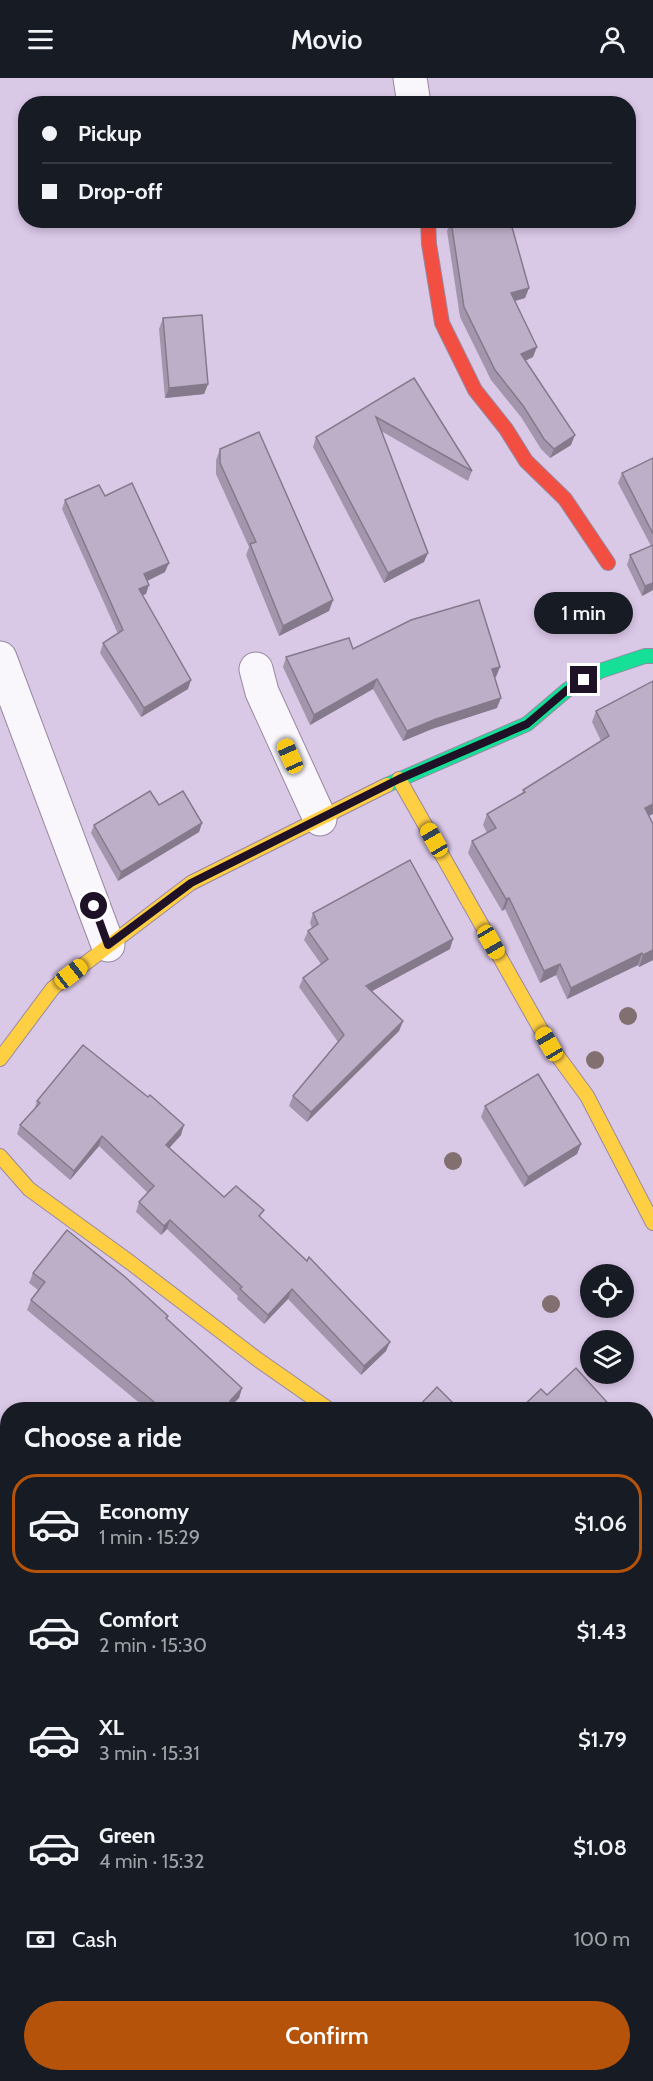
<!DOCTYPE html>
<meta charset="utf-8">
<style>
:root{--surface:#171b24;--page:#242831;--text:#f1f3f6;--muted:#9ea1a6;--line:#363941;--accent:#b45309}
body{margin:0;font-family:Cabin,sans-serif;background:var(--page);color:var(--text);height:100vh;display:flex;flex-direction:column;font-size:22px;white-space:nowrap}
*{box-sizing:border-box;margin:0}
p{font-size:20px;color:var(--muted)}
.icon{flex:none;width:33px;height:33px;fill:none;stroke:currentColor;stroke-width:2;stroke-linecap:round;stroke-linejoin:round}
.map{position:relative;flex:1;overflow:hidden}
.side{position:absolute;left:0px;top:1324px;width:654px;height:680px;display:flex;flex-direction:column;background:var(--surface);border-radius:24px 24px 0 0;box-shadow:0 3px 9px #0003}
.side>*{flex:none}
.hud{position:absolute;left:18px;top:18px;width:618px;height:132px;border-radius:24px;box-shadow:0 3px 9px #0003;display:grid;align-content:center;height:132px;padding:0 24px;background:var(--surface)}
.fabs{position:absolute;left:580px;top:1186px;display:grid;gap:12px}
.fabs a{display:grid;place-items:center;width:54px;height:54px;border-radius:50%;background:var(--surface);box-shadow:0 3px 9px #0003;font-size:30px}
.end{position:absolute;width:27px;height:27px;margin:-14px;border:8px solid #1f1227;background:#fff;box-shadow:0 0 0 3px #fff}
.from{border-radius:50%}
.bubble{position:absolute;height:42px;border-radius:21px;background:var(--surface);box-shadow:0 3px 9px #0003;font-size:20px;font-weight:600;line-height:42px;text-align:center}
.car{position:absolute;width:18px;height:36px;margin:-18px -9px;border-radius:8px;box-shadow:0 0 4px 2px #0007;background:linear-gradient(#f5c518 24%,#345 0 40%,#f5c518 0 76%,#345 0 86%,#f5c518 0)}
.hud b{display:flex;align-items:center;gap:21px;height:57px;font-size:22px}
.hud b+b{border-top:2px solid var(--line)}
.hud i{width:15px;height:15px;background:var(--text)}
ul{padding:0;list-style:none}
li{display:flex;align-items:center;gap:18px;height:99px;margin:0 12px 9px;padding:0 12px;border:3px solid transparent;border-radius:24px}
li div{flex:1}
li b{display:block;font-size:22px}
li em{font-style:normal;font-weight:600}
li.active{border-color:var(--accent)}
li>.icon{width:54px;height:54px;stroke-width:1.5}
h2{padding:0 24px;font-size:27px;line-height:72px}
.pay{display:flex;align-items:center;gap:15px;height:66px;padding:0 24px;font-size:22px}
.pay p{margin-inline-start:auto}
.cta{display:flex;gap:12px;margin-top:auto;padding:12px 24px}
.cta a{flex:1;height:69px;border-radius:36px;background:var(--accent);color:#fff;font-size:24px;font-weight:600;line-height:69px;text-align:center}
header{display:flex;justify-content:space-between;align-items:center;height:78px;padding:0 24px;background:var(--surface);font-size:27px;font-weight:600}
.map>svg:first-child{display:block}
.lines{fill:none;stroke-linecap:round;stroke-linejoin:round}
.street-casing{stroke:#9789a1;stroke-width:35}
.fast-casing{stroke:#9789a1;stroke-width:16}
.slow-casing{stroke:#9789a1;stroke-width:16}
.jam-casing{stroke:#9789a1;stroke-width:16}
.street{stroke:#f9f7fb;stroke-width:33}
.fast{stroke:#16e098;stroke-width:14}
.slow{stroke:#ffcf43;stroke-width:14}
.jam{stroke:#f24e42;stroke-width:14}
.tree{fill:#826f6f}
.wall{fill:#a396ac}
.shaded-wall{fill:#847a8c}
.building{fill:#bdafc8;stroke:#847a8c;stroke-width:1.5}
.route{stroke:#1f1227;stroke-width:8}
</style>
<header><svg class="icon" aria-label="menu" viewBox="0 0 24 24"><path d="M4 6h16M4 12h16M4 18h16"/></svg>Movio<svg class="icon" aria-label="person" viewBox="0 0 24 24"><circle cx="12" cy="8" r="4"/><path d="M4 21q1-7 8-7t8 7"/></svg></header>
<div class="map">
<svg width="653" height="2003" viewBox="0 0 653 2003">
<rect width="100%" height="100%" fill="#dac8e7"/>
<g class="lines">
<defs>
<g id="street">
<polyline points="410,0 414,26"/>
<polyline points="0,580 108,867"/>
<polyline points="256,591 262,614 320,741"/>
<polyline points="0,1481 8,1485"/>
<polyline points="0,1739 8,1741"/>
<polyline points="575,1996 590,2003"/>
<polyline points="182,2003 183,1996"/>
</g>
<polyline id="fast" points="387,707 527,646 567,612 600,593 645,578 653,578"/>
<g id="slow">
<polyline points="399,701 549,966 587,1018 653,1145"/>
<polyline points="0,981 53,910 191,805 387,707"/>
<polyline points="0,1078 29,1111 131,1185 257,1281 330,1332"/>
</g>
<polyline id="jam" points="428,142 429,166 442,245 475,312 506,351 526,383 565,421 608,485"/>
</defs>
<use href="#street" class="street-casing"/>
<use href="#fast" class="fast-casing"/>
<use href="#slow" class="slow-casing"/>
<use href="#jam" class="jam-casing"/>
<use href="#street" class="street"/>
<use href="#fast" class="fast"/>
<use href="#slow" class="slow"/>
<use href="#jam" class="jam"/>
</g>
<g class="tree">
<circle cx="628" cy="938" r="9"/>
<circle cx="595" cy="982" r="9"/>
<circle cx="453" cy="1083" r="9"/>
<circle cx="551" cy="1226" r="9"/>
</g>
<g class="wall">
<polygon points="451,143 529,210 525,220 515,223 533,279 525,283 571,367 550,380 541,371 521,339 491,302 460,239 447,153"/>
<polygon points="163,240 208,306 204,316 165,320 159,251"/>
<polygon points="414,300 472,393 468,403 381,353 424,484 384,505 313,369 316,359"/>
<polygon points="220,371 333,522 329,533 279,558 246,477 249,469 216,396 216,382"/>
<polygon points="653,380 653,512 642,518 627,487 630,477 651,468 618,405 622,395"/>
<polygon points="105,418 165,494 147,503 146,516 142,517 188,611 141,639 100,575 103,565 118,556 62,431 65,422"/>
<polygon points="286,579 496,599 495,599 497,630 432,651 403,663 373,611 310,647 283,589"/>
<polygon points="596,633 653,746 653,882 639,889 638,887 567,921 556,897 540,905 505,831 502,833 468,775 472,763 487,755 483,747 487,736 522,716 523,712 601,663 592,644"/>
<polygon points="159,727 202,745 199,754 118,803 91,755 94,747"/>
<polygon points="313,835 450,871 372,913 403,943 399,953 307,1044 289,1028 293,1018 338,964 299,909 303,900 321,886 304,862 308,853 312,850 310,845"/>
<polygon points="37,1023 181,1057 169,1070 224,1119 261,1140 390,1264 386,1273 361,1297 288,1221 264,1246 237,1221 238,1218 167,1151 161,1157 136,1134 139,1124 148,1115 99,1068 70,1102 17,1056 20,1047 34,1032"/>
<polygon points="485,1028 581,1066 577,1076 524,1109 481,1039"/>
<polygon points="33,1195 168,1238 167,1241 242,1310 239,1320 233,1326 240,1332 148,1332 27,1232 31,1222 38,1212 29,1205"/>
<polygon points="653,1584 653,1677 646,1672 646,1592"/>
<polygon points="8,1828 8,1882 0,1879 0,1849"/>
<polygon points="653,1992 646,2003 618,2003 607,1996 646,1996"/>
</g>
<g class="shaded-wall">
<polygon points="529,210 525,220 507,225 511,215"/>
<polygon points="537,269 533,279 518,286 521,276"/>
<polygon points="208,306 204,316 165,320 169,310"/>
<polygon points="575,357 571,367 550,380 554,371"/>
<polygon points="428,475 424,484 384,505 388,495"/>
<polygon points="169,485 165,494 141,506 144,496"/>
<polygon points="653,505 653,512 642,518 645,508"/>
<polygon points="149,507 146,516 136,520 139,511"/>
<polygon points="333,522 329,533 279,558 283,548"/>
<polygon points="500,589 496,599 488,601 492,591"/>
<polygon points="377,601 373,611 310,647 314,637"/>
<polygon points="191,602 188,611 141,639 144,630"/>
<polygon points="501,620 497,630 432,651 403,663 407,653 436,641"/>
<polygon points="653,726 653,736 641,742 645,730"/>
<polygon points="202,745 199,754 118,803 121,794"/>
<polygon points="509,820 505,831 502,833 506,821"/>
<polygon points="453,861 450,871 363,918 366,908"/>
<polygon points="653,872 653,882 639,889 643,877"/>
<polygon points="642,875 638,887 567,921 571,910"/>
<polygon points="560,886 556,897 540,905 544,893"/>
<polygon points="403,943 399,953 307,1044 311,1034"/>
<polygon points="184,1047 181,1057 163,1077 166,1067"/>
<polygon points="102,1058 99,1068 70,1102 74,1093"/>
<polygon points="581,1066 577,1076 524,1109 528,1099"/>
<polygon points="170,1142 167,1151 161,1157 164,1148"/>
<polygon points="292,1211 288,1221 264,1246 268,1237"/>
<polygon points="390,1264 386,1273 361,1297 364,1288"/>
<polygon points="242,1310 239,1320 227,1332 230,1323"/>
<polygon points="653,1462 653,1471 646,1477 646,1468"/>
<polygon points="653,1988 653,1992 646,2003 643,2003"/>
</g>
<g class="building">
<polygon points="510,142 529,210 511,215 537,269 521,276 575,357 554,371 544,361 524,329 495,292 464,229 451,143"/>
<polygon points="202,237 208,306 169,310 163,240"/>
<polygon points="414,300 472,393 376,339 428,475 388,495 316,359"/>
<polygon points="259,354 333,522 283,548 250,466 256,464 220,385 220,371"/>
<polygon points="653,380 653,456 622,395"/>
<polygon points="132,405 169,485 144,496 149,507 139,511 191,602 144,630 103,565 123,552 65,422 99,407 105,418"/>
<polygon points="653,467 653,505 645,508 630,477"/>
<polygon points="479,522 500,589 492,591 501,620 436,641 407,653 377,601 314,637 286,579 349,560 353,571 411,542"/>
<polygon points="653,603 653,726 645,730 653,746 653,872 643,877 642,875 571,910 560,886 544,893 509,820 506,821 472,763 496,750 487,736 525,714 523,712 609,658 596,633"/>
<polygon points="150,713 159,727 183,713 202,745 121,794 94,747"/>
<polygon points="410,782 453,861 366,908 403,943 311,1034 293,1018 344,957 303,900 328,881 308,853 318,846 313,835"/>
<polygon points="83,967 148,1019 150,1017 184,1047 166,1067 224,1119 236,1108 264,1132 259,1138 307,1183 309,1179 390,1264 364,1288 292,1211 268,1237 240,1211 242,1209 170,1142 164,1148 139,1124 154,1108 102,1058 74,1093 20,1047 40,1025 37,1023"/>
<polygon points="538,996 581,1066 528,1099 485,1028"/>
<polygon points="67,1152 124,1198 168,1238 166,1240 242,1310 230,1323 240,1332 156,1332 159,1328 31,1222 45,1204 33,1195"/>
<polygon points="576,1290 614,1332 519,1332 541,1311 547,1317"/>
<polygon points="437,1309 460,1332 415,1332"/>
<polygon points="651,1363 653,1365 653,1462 646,1468 646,1367"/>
<polygon points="653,1584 653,1663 646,1658 646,1592"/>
<polygon points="8,1828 8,1870 0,1867 0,1849"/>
<polygon points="646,1830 653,1835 653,1988 643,2003 636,2003 626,1996 646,1996"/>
</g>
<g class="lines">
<polyline class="route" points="94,828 108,867 191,805 399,701 527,646 567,612 584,602"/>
</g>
</svg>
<div class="fabs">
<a><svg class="icon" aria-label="locate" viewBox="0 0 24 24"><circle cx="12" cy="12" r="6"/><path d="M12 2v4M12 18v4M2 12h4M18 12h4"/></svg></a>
<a><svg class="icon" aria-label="layers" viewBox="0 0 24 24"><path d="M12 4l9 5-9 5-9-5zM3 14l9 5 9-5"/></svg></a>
</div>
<i class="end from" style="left:94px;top:828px"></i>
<i class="end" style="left:584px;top:602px"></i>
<div class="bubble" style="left:534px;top:514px;width:99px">1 min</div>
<i class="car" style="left:290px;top:678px;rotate:336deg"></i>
<i class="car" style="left:434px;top:762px;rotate:330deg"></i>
<i class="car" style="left:491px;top:864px;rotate:150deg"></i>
<i class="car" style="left:71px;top:896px;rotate:52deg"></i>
<i class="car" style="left:549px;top:966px;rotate:330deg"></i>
<div class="hud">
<b><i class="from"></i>Pickup</b>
<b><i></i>Drop-off</b>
</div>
<section class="side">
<h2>Choose a ride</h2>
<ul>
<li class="active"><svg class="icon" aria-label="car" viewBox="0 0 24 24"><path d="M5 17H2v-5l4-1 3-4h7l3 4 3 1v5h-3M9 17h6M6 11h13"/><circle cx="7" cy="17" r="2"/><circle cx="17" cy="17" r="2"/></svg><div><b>Economy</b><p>1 min · 15:29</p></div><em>$1.06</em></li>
<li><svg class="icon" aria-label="car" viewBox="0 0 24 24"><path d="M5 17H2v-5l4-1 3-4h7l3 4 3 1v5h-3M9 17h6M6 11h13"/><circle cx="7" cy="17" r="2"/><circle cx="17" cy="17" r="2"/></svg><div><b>Comfort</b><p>2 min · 15:30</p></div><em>$1.43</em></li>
<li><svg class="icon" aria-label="car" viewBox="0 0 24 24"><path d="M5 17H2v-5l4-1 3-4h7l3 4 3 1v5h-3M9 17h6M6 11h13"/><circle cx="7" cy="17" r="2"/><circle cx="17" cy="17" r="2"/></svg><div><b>XL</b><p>3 min · 15:31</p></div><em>$1.79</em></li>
<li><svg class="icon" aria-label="car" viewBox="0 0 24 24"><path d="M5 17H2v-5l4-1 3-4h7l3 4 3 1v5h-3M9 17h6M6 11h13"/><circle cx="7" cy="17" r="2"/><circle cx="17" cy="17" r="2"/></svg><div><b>Green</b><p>4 min · 15:32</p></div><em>$1.08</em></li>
</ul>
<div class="pay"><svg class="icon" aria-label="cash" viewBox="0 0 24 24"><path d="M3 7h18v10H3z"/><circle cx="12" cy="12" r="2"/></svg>Cash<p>100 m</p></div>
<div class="cta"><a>Confirm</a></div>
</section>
</div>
